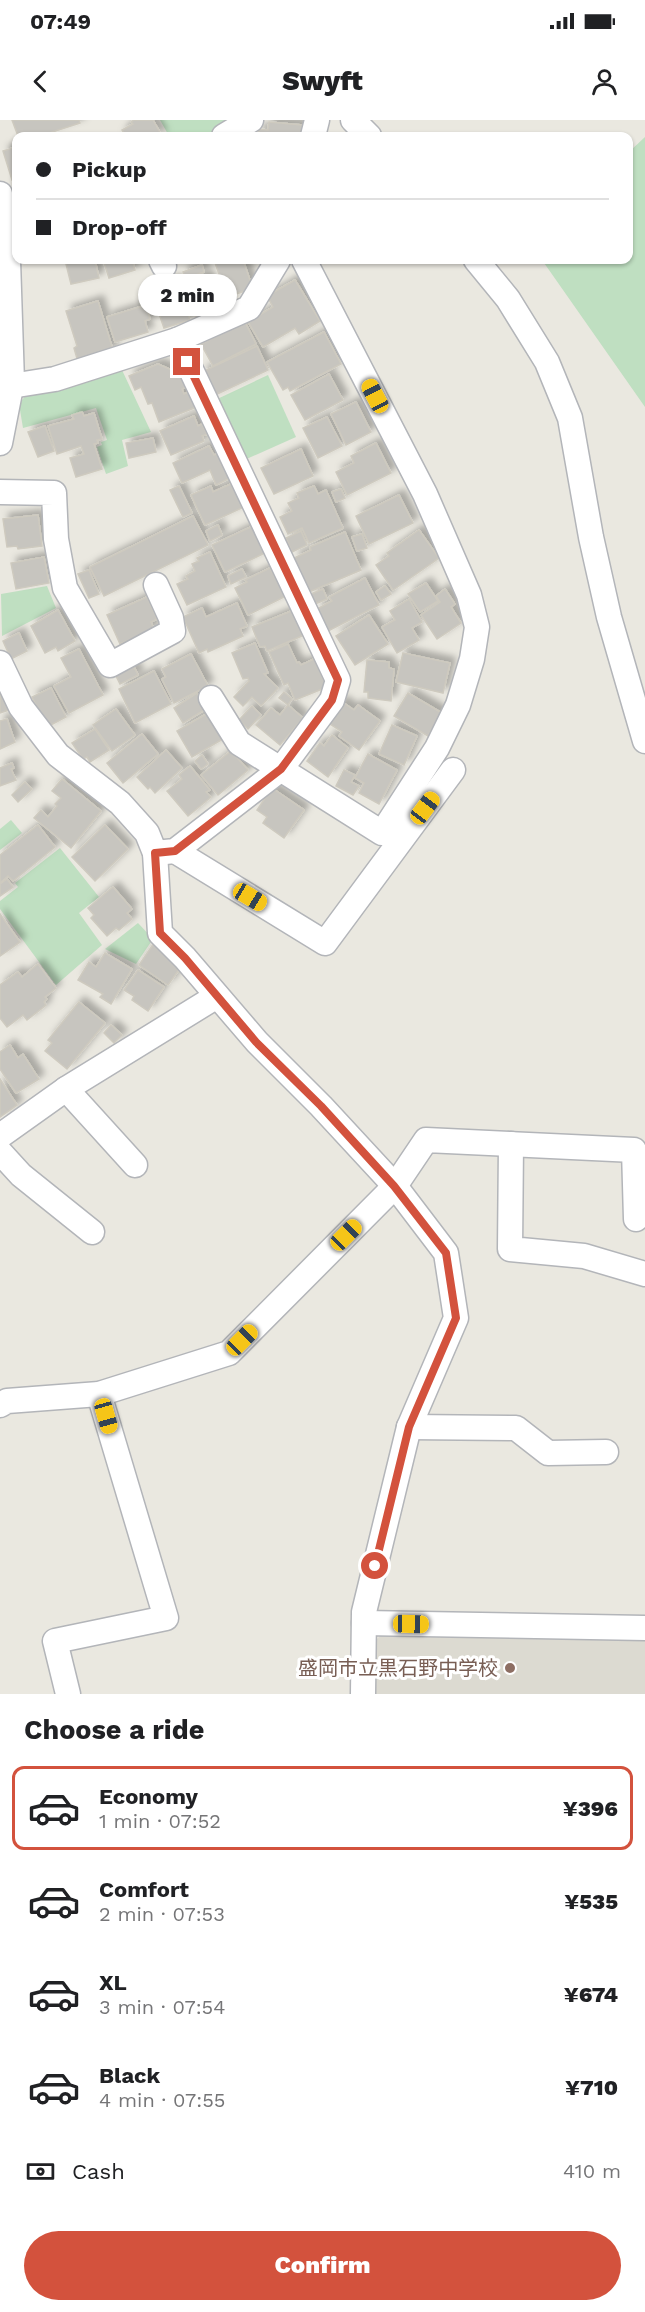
<!DOCTYPE html>
<meta charset="utf-8">
<style>
:root{--surface:#fff;--page:#f2f2f2;--text:#202124;--muted:#757577;--line:#e0e0e0;--accent:#d3523d}
body{margin:0;font-family:"Work Sans","Noto Sans JP",sans-serif;background:var(--page);color:var(--text);height:100vh;display:flex;flex-direction:column;font-size:22px;white-space:nowrap}
*{box-sizing:border-box;margin:0}
p{font-size:20px;color:var(--muted)}
.icon{flex:none;width:33px;height:33px;fill:none;stroke:currentColor;stroke-width:2;stroke-linecap:round;stroke-linejoin:round}
.map{position:relative;height:1574px;overflow:hidden}
.details{display:flex;flex-direction:column;background:var(--surface);flex:1}
.details>*{flex:none}
.banner{position:absolute;left:12px;top:12px;width:621px;height:132px;border-radius:12px;box-shadow:0 2px 4px #0004;display:grid;align-content:center;height:132px;padding:0 24px;background:var(--surface)}
.end{position:absolute;width:27px;height:27px;margin:-14px;border:8px solid #d3523d;background:#fff;box-shadow:0 0 0 3px #fff}
.from{border-radius:50%}
.bubble{position:absolute;height:42px;border-radius:21px;background:var(--surface);box-shadow:0 2px 4px #0004;font-size:20px;font-weight:800;line-height:42px;text-align:center}
.car{position:absolute;width:18px;height:36px;margin:-18px -9px;border-radius:8px;box-shadow:0 0 4px 2px #0007;background:linear-gradient(#f5c518 24%,#345 0 40%,#f5c518 0 76%,#345 0 86%,#f5c518 0)}
.banner b{display:flex;align-items:center;gap:21px;height:57px;font-size:22px}
.banner b+b{border-top:2px solid var(--line)}
.banner i{width:15px;height:15px;background:var(--text)}
ul{padding:0;list-style:none}
li{display:flex;align-items:center;gap:18px;height:84px;margin:0 12px 9px;padding:0 12px;border:3px solid transparent;border-radius:12px}
li div{flex:1}
li b{display:block;font-size:22px}
li em{font-style:normal;font-weight:800}
li.current{border-color:var(--accent)}
li>.icon{width:54px;height:54px;stroke-width:1.5}
h2{padding:0 24px;font-size:27px;line-height:72px}
.pay{display:flex;align-items:center;gap:15px;height:66px;padding:0 24px;font-size:22px}
.pay p{margin-inline-start:auto}
.action{display:flex;gap:12px;margin-top:auto;padding:12px 24px}
.action a{flex:1;height:69px;border-radius:36px;background:var(--accent);color:#fff;font-size:24px;font-weight:800;line-height:69px;text-align:center}
.status{display:flex;justify-content:space-between;align-items:center;height:42px;padding:0 30px;background:var(--surface);direction:ltr}
.status svg{height:16px;fill:currentColor}
header{display:flex;justify-content:space-between;align-items:center;height:78px;padding:0 24px;background:var(--surface);font-size:27px;font-weight:800}
.map>svg:first-child{display:block}
.education{fill:#dcdad1}
.green{fill:#bfdfc1}
.building{fill:#c7c5bf;stroke:#cecabf;stroke-width:1.5;filter:url(#shadow)}
.lines{fill:none;stroke-linecap:round;stroke-linejoin:round}
.minor-casing{stroke:#b3b5b9;stroke-width:27}
.minor{stroke:#fff;stroke-width:24}
.route{stroke:#d3523d;stroke-width:8}
.education-dot{fill:#8d6e63;stroke:#fff;stroke-width:2}
.labels{text-anchor:middle;dominant-baseline:central;stroke-width:6;stroke-linejoin:round;paint-order:stroke}
.education-label{font-size:20px;fill:#785e54;stroke:#fff;text-anchor:end}
</style>
<div class="status"><b>07:49</b><svg viewBox="0 0 49 12"><path d="M0 12V9h3v3zM5 12V6h3v6zM10 12V3h3v9zM15 12V0h3v12zM26 1h20v11H26zM47 4h2v5h-2z"/></svg></div>
<header><svg class="icon" aria-label="back" viewBox="0 0 24 24"><path d="M15 5l-7 7 7 7"/></svg>Swyft<svg class="icon" aria-label="person" viewBox="0 0 24 24"><circle cx="12" cy="8" r="4"/><path d="M4 21q1-7 8-7t8 7"/></svg></header>
<div class="map">
<svg width="645" height="1574" viewBox="0 0 645 1574">
<defs>
<filter id="shadow"><feDropShadow dx="5.5" dy="-5.5" stdDeviation="3" flood-color="#0004"/></filter>
</defs>
<rect width="100%" height="100%" fill="#eae8e0"/>
<polygon class="education" points="381,1515 645,1517 645,1574 374,1574 374,1522"/>
<g class="green">
<polygon points="160,0 232,0 233,2 205,16 169,16"/>
<polygon points="645,17 645,287 542,140 628,140 629,32"/>
<polygon points="122,250 151,312 122,320 128,346 106,354 97,327 102,325 101,322 107,320 96,288 23,308 19,284 26,275"/>
<polygon points="268,255 296,317 242,341 213,281"/>
<polygon points="47,466 56,488 2,516 1,474"/>
<polygon points="11,700 22,713 0,730 0,709"/>
<polygon points="60,728 99,777 79,793 102,825 56,865 0,789 0,781 18,767 15,763"/>
<polygon points="138,803 153,819 136,844 105,829"/>
</g>
<g class="building">
<polygon points="12,0 79,0 80,3 40,16 18,16"/>
<polygon points="134,0 153,0 162,16 119,16 124,13 122,10 133,4 131,2"/>
<polygon points="269,2 302,5 301,16 258,16 259,9 268,10"/>
<polygon points="16,27 16,58 12,60 3,31"/>
<polygon points="65,140 95,140 99,158 71,164"/>
<polygon points="103,140 137,140 137,141 133,143 135,150 109,158"/>
<polygon points="223,140 243,140 252,166 247,167 248,170 227,177 215,143"/>
<polygon points="202,145 204,152 185,159 183,152"/>
<polygon points="207,155 216,183 210,185 213,193 196,199 185,165 191,164 190,161"/>
<polygon points="176,160 190,200 164,208 152,174 161,171 159,166"/>
<polygon points="295,160 320,201 299,214 295,208 263,227 248,202 273,187 267,176"/>
<polygon points="98,181 113,230 78,242 74,228 77,226 66,191"/>
<polygon points="146,185 150,199 145,201 148,212 115,222 107,197"/>
<polygon points="245,202 256,224 213,246 201,224"/>
<polygon points="324,212 341,244 290,271 288,267 283,270 267,242"/>
<polygon points="257,226 268,250 213,276 202,252"/>
<polygon points="158,244 183,255 188,266 182,269 184,274 193,270 199,286 159,302 152,283 148,284 141,267 135,270 129,256"/>
<polygon points="329,254 343,280 305,300 291,275"/>
<polygon points="356,282 371,312 346,325 331,294"/>
<polygon points="82,292 84,296 94,293 102,319 97,320 98,323 94,324 102,349 76,357 70,338 84,334 81,326 57,334 48,306 74,299 72,295"/>
<polygon points="194,296 198,306 202,304 207,314 202,316 204,321 171,335 160,311"/>
<polygon points="327,297 342,326 318,338 303,308"/>
<polygon points="45,306 54,331 38,337 28,312"/>
<polygon points="153,318 156,332 129,338 126,323"/>
<polygon points="376,323 391,353 347,375 336,352 354,343 351,336"/>
<polygon points="209,326 214,335 219,333 230,358 216,365 210,350 182,363 173,343"/>
<polygon points="301,329 313,356 274,374 261,348"/>
<polygon points="233,363 244,387 205,405 191,375 211,366 213,372"/>
<polygon points="179,366 192,393 183,397 170,370"/>
<polygon points="314,366 318,374 326,370 343,408 309,423 302,408 288,414 280,397 292,391 288,383 299,378 297,373"/>
<polygon points="341,369 345,378 336,382 332,372"/>
<polygon points="399,375 413,403 369,424 356,396"/>
<polygon points="38,395 42,426 18,429 17,426 7,427 3,399"/>
<polygon points="193,396 208,425 104,476 90,447"/>
<polygon points="218,405 222,415 210,421 206,411"/>
<polygon points="255,405 267,432 225,452 212,425"/>
<polygon points="419,410 439,438 393,470 376,445 389,436 387,433"/>
<polygon points="301,411 307,425 292,432 286,418"/>
<polygon points="345,412 361,450 309,472 294,438 311,430 310,427"/>
<polygon points="362,414 367,428 357,431 352,417"/>
<polygon points="210,432 226,467 187,485 177,464 188,459 186,456 195,451 192,444 199,441 197,438"/>
<polygon points="44,437 49,463 16,469 11,443"/>
<polygon points="270,448 276,458 279,457 288,475 248,495 235,468 247,462 245,460"/>
<polygon points="242,449 246,457 231,464 228,456"/>
<polygon points="89,450 99,474 89,478 78,454"/>
<polygon points="365,458 379,485 328,511 317,489 332,481 329,477"/>
<polygon points="426,463 438,481 420,492 408,474"/>
<polygon points="385,466 391,474 381,480 376,472"/>
<polygon points="323,469 327,479 315,484 311,474"/>
<polygon points="445,469 455,484 451,487 461,503 437,519 421,495 440,482 436,476"/>
<polygon points="147,477 157,499 151,502 154,509 120,524 107,495"/>
<polygon points="409,479 422,502 412,508 419,520 397,533 382,507 395,500 390,491"/>
<polygon points="237,483 247,506 240,509 243,516 208,532 207,529 199,533 183,497 202,488 206,497"/>
<polygon points="58,490 75,521 58,531 56,527 45,533 31,506"/>
<polygon points="294,490 304,515 267,531 265,526 260,527 252,507"/>
<polygon points="369,495 388,524 355,545 336,516"/>
<polygon points="19,513 27,531 11,539 3,521"/>
<polygon points="255,523 268,553 264,554 278,568 261,586 252,577 243,586 234,577 249,561 248,558 243,559 232,533"/>
<polygon points="288,524 297,543 299,542 301,545 314,539 327,567 295,580 288,563 284,565 269,532"/>
<polygon points="79,529 103,575 69,593 54,566 71,557 61,538"/>
<polygon points="403,533 450,543 443,573 396,562"/>
<polygon points="191,534 208,566 174,583 162,559 166,557 162,549"/>
<polygon points="367,540 389,542 389,548 394,549 391,581 368,578 368,572 364,572"/>
<polygon points="134,547 138,555 120,564 116,556"/>
<polygon points="154,551 171,584 135,603 119,569"/>
<polygon points="0,568 12,589 0,593"/>
<polygon points="51,568 66,597 47,607 32,577"/>
<polygon points="284,572 292,579 288,585 279,578"/>
<polygon points="197,573 206,589 183,603 174,588"/>
<polygon points="408,573 442,593 428,616 394,596"/>
<polygon points="341,581 354,590 358,585 380,601 359,630 339,616 342,612 327,602"/>
<polygon points="288,585 303,598 280,625 256,605 271,588 280,595"/>
<polygon points="252,586 261,595 248,609 239,600"/>
<polygon points="116,589 135,615 112,631 93,605"/>
<polygon points="208,593 223,619 192,637 177,611"/>
<polygon points="7,599 15,622 0,629 0,601"/>
<polygon points="392,605 417,616 404,645 379,634"/>
<polygon points="95,609 109,630 90,642 87,637 83,639 72,623"/>
<polygon points="142,614 158,634 123,663 107,643"/>
<polygon points="332,615 348,628 328,657 307,641 320,623 324,626"/>
<polygon points="166,630 182,648 155,673 150,667 148,669 137,657"/>
<polygon points="231,631 248,650 218,675 201,655"/>
<polygon points="368,634 397,650 379,684 359,673 364,663 355,658"/>
<polygon points="202,635 208,644 201,649 195,641"/>
<polygon points="12,643 14,648 11,649 16,660 0,666 0,648"/>
<polygon points="190,646 210,670 206,672 211,677 188,696 167,671 182,659 179,655"/>
<polygon points="344,650 355,655 351,662 359,666 353,675 336,666"/>
<polygon points="62,659 101,691 71,728 34,698 41,690 48,697 57,686 55,684 61,678 52,671"/>
<polygon points="25,662 32,669 18,682 12,675"/>
<polygon points="272,668 304,690 284,718 263,703 267,697 257,690"/>
<polygon points="38,705 55,727 13,761 8,756 0,763 0,735"/>
<polygon points="105,705 128,729 95,761 72,737"/>
<polygon points="7,759 13,767 0,776 0,764"/>
<polygon points="113,767 132,789 127,793 132,799 119,810 116,808 107,816 91,798 94,795 88,788"/>
<polygon points="0,794 20,822 0,836"/>
<polygon points="154,823 183,844 168,865 139,845"/>
<polygon points="105,833 132,849 111,884 100,877 103,874 78,860 89,842 96,847"/>
<polygon points="38,844 56,868 45,877 47,879 44,882 46,885 27,900 23,895 7,907 0,898 0,865 18,852 22,857"/>
<polygon points="138,850 164,867 148,891 132,880 134,876 124,870"/>
<polygon points="79,882 105,903 67,949 45,931 52,923 48,920"/>
<polygon points="111,905 122,915 114,923 104,913"/>
<polygon points="10,925 18,938 23,934 39,959 16,973 0,949 0,932"/>
<polygon points="0,959 17,985 0,997"/>
</g>
<g class="lines">
<defs>
<g id="minor">
<polyline points="353,0 369,16"/>
<polyline points="224,16 251,0"/>
<polyline points="313,16 317,0"/>
<polyline points="0,74 7,110 12,262 0,323"/>
<polyline points="161,140 164,146"/>
<polyline points="476,140 508,179 547,242 570,298 591,417 609,497 645,621"/>
<polyline points="11,266 55,259 177,220"/>
<polyline points="0,372 54,373 56,419 65,468 110,545 173,511 171,498 156,465"/>
<polyline points="0,543 21,587 58,635 120,683 147,713 155,733 160,813 185,838 257,922 321,986 395,1066 446,1133 456,1198 409,1307 364,1492 363,1574"/>
<polyline points="211,578 239,623 382,713 437,628 458,585 472,539 477,507 469,475 425,374 304,140"/>
<polyline points="175,731 325,823 453,650"/>
<polyline points="155,733 175,731 281,649 332,580 338,560 177,220 249,188 278,140"/>
<polyline points="66,969 135,1045"/>
<polyline points="0,1016 66,969 217,876"/>
<polyline points="511,1024 510,1129 584,1136 645,1154"/>
<polyline points="0,1032 21,1055 92,1112"/>
<polyline points="0,1285 7,1281 99,1274 229,1233 395,1066 426,1020 634,1030 636,1099"/>
<polyline points="409,1307 516,1308 548,1333 606,1332"/>
<polyline points="364,1503 645,1508"/>
<polyline points="68,1574 55,1521 166,1498 99,1274"/>
</g>
</defs>
<use href="#minor" class="minor-casing"/>
<use href="#minor" class="minor"/>
</g>
<g class="lines">
<polyline class="route" points="187,242 338,560 332,580 281,649 175,731 155,733 160,813 185,838 256,922 321,986 394,1066 446,1133 456,1198 409,1307 375,1446"/>
</g>
<circle class="education-dot" cx="510" cy="1548" r="6"/>
<g class="labels">
<g class="education-label">
<text x="498" y="1548">盛岡市立黒石野中学校</text>
</g>
</g>
</svg>
<i class="end from" style="left:375px;top:1446px"></i>
<i class="end" style="left:187px;top:242px"></i>
<div class="bubble" style="left:138px;top:154px;width:99px">2 min</div>
<i class="car" style="left:375px;top:276px;rotate:332deg"></i>
<i class="car" style="left:425px;top:688px;rotate:37deg"></i>
<i class="car" style="left:250px;top:777px;rotate:121deg"></i>
<i class="car" style="left:346px;top:1115px;rotate:45deg"></i>
<i class="car" style="left:242px;top:1220px;rotate:45deg"></i>
<i class="car" style="left:106px;top:1296px;rotate:164deg"></i>
<i class="car" style="left:411px;top:1504px;rotate:91deg"></i>
<div class="banner">
<b><i class="from"></i>Pickup</b>
<b><i></i>Drop-off</b>
</div>
</div>
<section class="details">
<h2>Choose a ride</h2>
<ul>
<li class="current"><svg class="icon" aria-label="car" viewBox="0 0 24 24"><path d="M5 17H2v-5l4-1 3-4h7l3 4 3 1v5h-3M9 17h6M6 11h13"/><circle cx="7" cy="17" r="2"/><circle cx="17" cy="17" r="2"/></svg><div><b>Economy</b><p>1 min · 07:52</p></div><em>¥396</em></li>
<li><svg class="icon" aria-label="car" viewBox="0 0 24 24"><path d="M5 17H2v-5l4-1 3-4h7l3 4 3 1v5h-3M9 17h6M6 11h13"/><circle cx="7" cy="17" r="2"/><circle cx="17" cy="17" r="2"/></svg><div><b>Comfort</b><p>2 min · 07:53</p></div><em>¥535</em></li>
<li><svg class="icon" aria-label="car" viewBox="0 0 24 24"><path d="M5 17H2v-5l4-1 3-4h7l3 4 3 1v5h-3M9 17h6M6 11h13"/><circle cx="7" cy="17" r="2"/><circle cx="17" cy="17" r="2"/></svg><div><b>XL</b><p>3 min · 07:54</p></div><em>¥674</em></li>
<li><svg class="icon" aria-label="car" viewBox="0 0 24 24"><path d="M5 17H2v-5l4-1 3-4h7l3 4 3 1v5h-3M9 17h6M6 11h13"/><circle cx="7" cy="17" r="2"/><circle cx="17" cy="17" r="2"/></svg><div><b>Black</b><p>4 min · 07:55</p></div><em>¥710</em></li>
</ul>
<div class="pay"><svg class="icon" aria-label="cash" viewBox="0 0 24 24"><path d="M3 7h18v10H3z"/><circle cx="12" cy="12" r="2"/></svg>Cash<p>410 m</p></div>
<div class="action"><a>Confirm</a></div>
</section>
